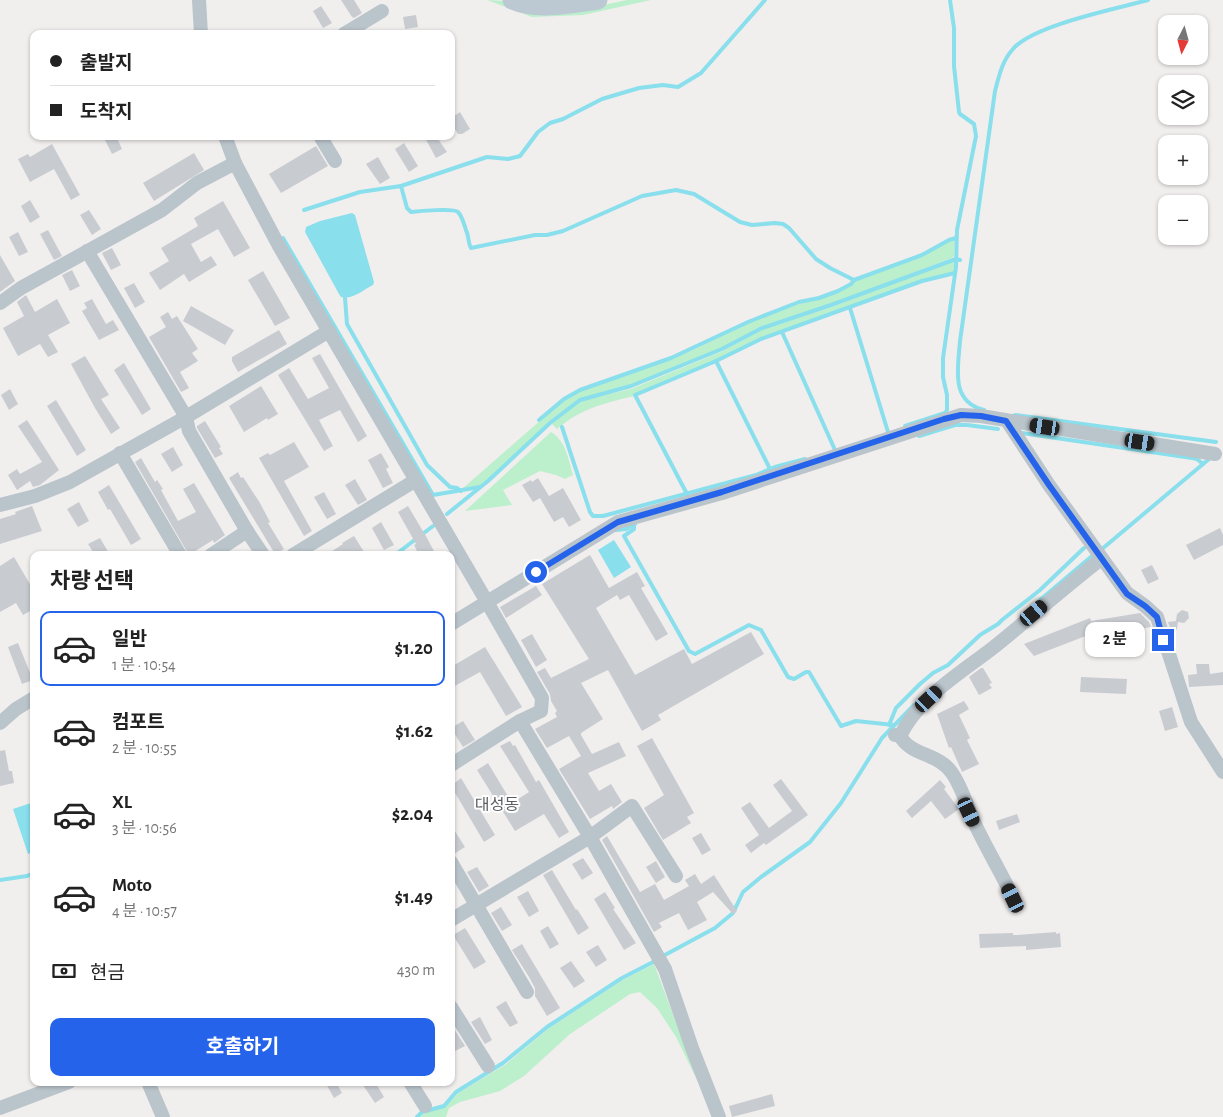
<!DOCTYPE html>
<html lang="ko">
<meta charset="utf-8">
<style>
:root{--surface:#fff;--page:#f6f6f6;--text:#222;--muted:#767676;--line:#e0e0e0;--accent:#2563eb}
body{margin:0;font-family:"Alegreya Sans","Noto Sans KR",sans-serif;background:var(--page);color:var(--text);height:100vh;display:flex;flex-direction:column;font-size:19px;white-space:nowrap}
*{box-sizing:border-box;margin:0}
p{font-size:16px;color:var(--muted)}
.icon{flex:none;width:28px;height:28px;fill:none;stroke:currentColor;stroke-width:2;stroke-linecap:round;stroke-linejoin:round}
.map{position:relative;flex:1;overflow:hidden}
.sheet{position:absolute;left:30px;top:551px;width:425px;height:535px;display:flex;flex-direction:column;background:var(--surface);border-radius:10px;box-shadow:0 1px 4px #0004}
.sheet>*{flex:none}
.hud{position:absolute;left:30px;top:30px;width:425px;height:110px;border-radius:10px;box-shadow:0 1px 4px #0004;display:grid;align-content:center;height:110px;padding:0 20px;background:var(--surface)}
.needle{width:32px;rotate:186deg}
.tools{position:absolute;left:1158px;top:15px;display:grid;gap:10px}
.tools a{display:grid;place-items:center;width:50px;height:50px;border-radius:10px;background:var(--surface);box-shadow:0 1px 4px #0004;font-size:25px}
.end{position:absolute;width:22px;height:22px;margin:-11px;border:6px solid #2563eb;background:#fff;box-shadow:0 0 0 2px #fff}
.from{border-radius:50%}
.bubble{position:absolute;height:35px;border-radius:10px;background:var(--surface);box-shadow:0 1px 4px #0004;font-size:16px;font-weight:700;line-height:35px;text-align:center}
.car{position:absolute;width:15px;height:30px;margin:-15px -8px;border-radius:6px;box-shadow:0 0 4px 1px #0007;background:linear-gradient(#222 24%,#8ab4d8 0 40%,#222 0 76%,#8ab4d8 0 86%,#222 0)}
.hud b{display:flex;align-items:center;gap:18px;height:48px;font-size:19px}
.hud b+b{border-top:1px solid var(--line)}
.hud i{width:12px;height:12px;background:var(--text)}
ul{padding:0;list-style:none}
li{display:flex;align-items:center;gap:15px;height:75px;margin:0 10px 8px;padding:0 10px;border:2px solid transparent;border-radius:10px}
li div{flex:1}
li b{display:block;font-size:19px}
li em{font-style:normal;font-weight:700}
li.selected{border-color:var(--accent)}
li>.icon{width:45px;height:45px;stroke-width:1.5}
h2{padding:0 20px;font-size:22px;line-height:60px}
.pay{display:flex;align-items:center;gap:12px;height:55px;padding:0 20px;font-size:19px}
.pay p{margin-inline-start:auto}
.cta{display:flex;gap:10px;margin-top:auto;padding:10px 20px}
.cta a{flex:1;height:58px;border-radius:10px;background:var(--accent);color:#fff;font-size:20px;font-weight:700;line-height:58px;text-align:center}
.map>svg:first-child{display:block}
.green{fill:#bcefcc}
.water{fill:#89dfec}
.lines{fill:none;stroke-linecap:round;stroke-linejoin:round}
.stream{stroke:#89dfec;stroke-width:4}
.building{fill:#c8ccd1}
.street{stroke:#bac4cb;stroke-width:14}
.secondary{stroke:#bcc8d2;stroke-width:19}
.route{stroke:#2563eb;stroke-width:6}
.labels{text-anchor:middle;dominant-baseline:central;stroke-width:4;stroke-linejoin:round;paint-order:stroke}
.quarter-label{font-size:16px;fill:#5b5f63;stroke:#fff}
</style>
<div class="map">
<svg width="1223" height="1117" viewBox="0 0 1223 1117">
<rect width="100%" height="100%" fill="#f1eeee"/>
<g class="green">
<polygon points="487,0 599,6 627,0 651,0 583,15 532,17"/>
<polygon points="955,240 954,256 952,258 831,304 763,326 722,348 631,385 579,399 549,422 481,485 462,489 565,399 581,391 693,350 749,323 799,304 819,299 839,292 852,285 855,281 922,257 949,241"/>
<path d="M955 260 954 272 922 280 761 338 716 360 635 394 634 396C602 404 582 408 557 429L552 424 580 401 631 389 723 351 763 329 832 307Z"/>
<path d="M551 432C566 441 568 459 573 475L565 479 556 475 540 471 503 490 512 505 465 511Z"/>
<polygon points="654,964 700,1086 676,1037 657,1008 640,992 630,994 570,1034 524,1076 500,1091 460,1102 449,1108 446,1117 420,1117 424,1113 445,1107 458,1093 505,1065 549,1028 623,980"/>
</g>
<g class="water">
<path d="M352 213 355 215 374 282 373 285C363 290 352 300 341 297L339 294 305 232 306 227 320 221Z"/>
<polygon points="614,540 631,567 614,578 598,550"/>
<polygon points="34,802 34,852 28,854 13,809"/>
</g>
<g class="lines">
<g class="stream">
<polyline points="401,186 487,157 508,159 520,156 538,132 550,123 563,119 602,99 639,88 663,85 678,87 701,73 765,0"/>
<path d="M304 210 360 192 401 186 407 208 411 212C419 211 454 208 458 212 462 216 464 224 466 230 469 236 468 243 471 248L535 235H547L563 231 642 196 676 190 694 194 740 222 752 225 775 223 783 224 789 228 816 259 830 268 854 280 922 255 949 240 956 238"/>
<polyline points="283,238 433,495 480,487"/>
<polyline points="345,298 347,324 427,465 450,487 457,488 461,491"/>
<polyline points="850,308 888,432"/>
<polyline points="782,332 835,450"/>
<polyline points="716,361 770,469"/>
<path d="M984 410C950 402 958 368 960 341L995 91C999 76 1002 61 1013 49 1033 25 1116 9 1148 0"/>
<polyline points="1015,415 1216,442"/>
<polyline points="539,420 564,399 580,390 671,358 748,322 799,302 819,298 838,291 851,284 854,280"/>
<polyline points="905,426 945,413 947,410 947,395 943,377 943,358 956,267 957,230 976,136 974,124 960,114 959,112 954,66 954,28 950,0"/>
<polyline points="562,427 590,512 593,516 603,516 756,475 775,467 805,459"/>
<polyline points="1022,433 1192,458 1197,459 1203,464"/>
<polyline points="919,436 955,425 967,425 998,429"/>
<polyline points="687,494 635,395 716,361 761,339 922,281 955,273"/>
<polyline points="447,514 488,481 550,423 580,400 631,386 722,349 762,328 831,305 956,259 960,260"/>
<polyline points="634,525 634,529 624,536 689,651 695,654 749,625 761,630 788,677 794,679 806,672 809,672 841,726 856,721 894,725"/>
<polyline points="616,530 626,529 635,524"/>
<polyline points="1102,549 1209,459"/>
<polyline points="395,555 433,526"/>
<polyline points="1040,600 1092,556"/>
<polyline points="889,725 896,708 920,684 933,673 948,665 980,635 998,624 1002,620 1040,590 1084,548"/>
<polyline points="0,880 27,876 34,873"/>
<polyline points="663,956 715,928 733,913 743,892 761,877 810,842 841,803 882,738 914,705"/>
<polyline points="417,1117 422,1112 444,1106 456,1092 503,1063 547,1027 622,978 655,961 656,963"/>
</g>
</g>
<g class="building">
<polygon points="341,0 354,0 362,13 354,18 352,17"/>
<polygon points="321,6 332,23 323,28 313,11"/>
<polygon points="416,15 418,27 405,29 403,17"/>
<polygon points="460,112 470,129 462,134 458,134 451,123 451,118"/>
<polygon points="103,136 116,136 122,149 112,154"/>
<polygon points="424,136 436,136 447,152 436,158"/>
<polygon points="404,143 418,166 409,172 395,149"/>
<polygon points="52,144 80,195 71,200 54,169 30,182 18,159 28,154 30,157"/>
<polygon points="316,146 328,166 281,193 269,174"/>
<polygon points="194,153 204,170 154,201 143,183"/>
<polygon points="378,157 390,178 380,184 366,164"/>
<polygon points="30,200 40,217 30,223 21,206"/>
<polygon points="223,201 250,248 234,257 218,229 191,244 201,262 211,256 217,265 189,282 184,274 160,290 149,273 169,261 161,248 198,226 194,218"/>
<polygon points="89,210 101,229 92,235 80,215"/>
<polygon points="48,230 62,256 54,260 40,234"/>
<polygon points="18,232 28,252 19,256 9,237"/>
<polygon points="112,248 121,265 111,270 102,253"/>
<polygon points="0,255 15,281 0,292"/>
<polygon points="72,270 80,286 70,291 62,275"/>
<polygon points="263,271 290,318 275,326 248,280"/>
<polygon points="134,283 145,302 135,308 124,288"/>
<polygon points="26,295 35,312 57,299 70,323 48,335 58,352 48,357 40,344 18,356 3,328 24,316 17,302"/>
<polygon points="92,299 106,324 113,320 119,330 99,340 82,311 87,308 84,303"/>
<polygon points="191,306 234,330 225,345 183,321"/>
<polygon points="168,312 172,319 177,316 198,349 192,353 198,361 180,372 189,388 181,392 149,337 166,327 160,317"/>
<polygon points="279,330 287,344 238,372 232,361 232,357"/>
<polygon points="320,354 367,436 358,442 340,410 319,420 333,446 324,451 278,375 289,368 308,399 329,388 312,358"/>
<polygon points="85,356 109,395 101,399 120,428 111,434 95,408 71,364"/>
<polygon points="124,363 151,409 142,415 114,370"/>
<polygon points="261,386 278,414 268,420 267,418 244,432 229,406"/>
<polygon points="10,389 18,404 9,410 1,395"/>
<polygon points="56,400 86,450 77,456 47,406"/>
<polygon points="27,420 59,470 40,485 33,487 30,481 17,490 8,475 17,469 20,474 42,462 18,426"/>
<polygon points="205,421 221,447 219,448 223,454 215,458 197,428 197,426"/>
<polygon points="294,442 309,467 284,481 312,531 304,536 259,458 268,453 270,455"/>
<polygon points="173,447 183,465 172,472 161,454"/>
<polygon points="381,453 389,467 386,469 393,483 383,488 368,460"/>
<polygon points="141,458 155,482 157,480 163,489 161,490 178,521 196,512 183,489 194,483 225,535 214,543 213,540 189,555 135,462"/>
<polygon points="238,472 241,478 243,477 260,503 270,522 268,523 284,549 275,554 229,478"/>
<polygon points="538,478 549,496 563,488 581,520 569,527 563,517 554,522 540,498 533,502 522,485 531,480 532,482"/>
<polygon points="355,479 367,500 358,505 345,485"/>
<polygon points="109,485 141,539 131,545 110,509 108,510 98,492"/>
<polygon points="324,492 336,514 327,519 314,497"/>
<polygon points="79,502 89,521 78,527 67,509"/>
<polygon points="32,506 42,531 0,544 0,519 16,514 15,512"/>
<polygon points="408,506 427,538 436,555 419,555 414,545 416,544 398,512"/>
<polygon points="381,522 394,545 384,550 372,528"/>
<polygon points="1220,528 1223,535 1223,545 1194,560 1186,545"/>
<polygon points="354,536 366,555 326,555 343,544 342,543"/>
<polygon points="100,538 110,555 95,555 88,544"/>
<polygon points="590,555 609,588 637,572 645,586 641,588 668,634 656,641 629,595 620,600 617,595 596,608 635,675 684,649 692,664 751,632 764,654 658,715 661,720 642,731 608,670 581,683 603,719 581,733 581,735 592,754 619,742 626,756 588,773 599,791 611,784 622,802 613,809 612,806 590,819 559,769 581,756 569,736 547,748 535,729 557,717 555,713 557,711 551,701 550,694 537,672 545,668 551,678 589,659 542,584"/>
<polygon points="14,557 34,591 34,609 23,615 16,603 0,612 0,566"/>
<polygon points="1152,565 1159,579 1148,584 1141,570"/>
<polygon points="536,586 542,595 506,618 500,607"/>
<polygon points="1182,610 1188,612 1189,618 1184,623 1178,622 1177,629 1172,634 1168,622 1176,621 1177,614"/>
<polygon points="1140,613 1149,622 1151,627 1097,637 1096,632 1034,656 1024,644 1090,618 1091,621"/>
<polygon points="532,634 547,660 536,667 521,640"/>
<polygon points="18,643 33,680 22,684 8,647"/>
<polygon points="485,647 522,707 506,716 480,672 451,688 451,667"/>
<polygon points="1196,664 1209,664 1210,674 1223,672 1223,685 1189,687 1188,675 1197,674"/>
<polygon points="981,668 983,668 992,683 989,684 992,688 979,695 969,677"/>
<polygon points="1081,677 1127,679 1126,694 1080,692"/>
<polygon points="964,701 969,709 959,715 970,738 967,740 979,764 962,772 951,747 949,748 937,714"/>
<polygon points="1172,707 1178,727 1165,731 1159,711"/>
<polygon points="463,721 475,740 463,747 451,728"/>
<polygon points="652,738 694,813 687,817 691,823 663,840 644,808 664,795 637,746"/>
<polygon points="510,741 513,746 515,745 536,782 539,780 569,832 559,838 544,814 515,831 477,770 488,763 512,803 529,792 500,746"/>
<polygon points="5,750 9,771 12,771 14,783 0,786 0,751"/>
<polygon points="461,778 495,835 484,842 451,786"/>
<polygon points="781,779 808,815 766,845 764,843 751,853 745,845 759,835 741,808 750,802 769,828 792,811 773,785"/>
<polygon points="940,780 946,787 944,789 959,809 945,819 931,801 912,818 906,811"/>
<polygon points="1017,814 1020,822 999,830 996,821"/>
<polygon points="451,825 465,847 454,854 451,853"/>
<polygon points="701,833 711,850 702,855 692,838"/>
<polygon points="607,836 640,892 655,884 664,900 689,886 685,880 695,874 701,884 714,875 737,911 733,914 713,892 697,902 707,920 688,930 679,913 659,923 662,927 654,932 602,840"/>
<polygon points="583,858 593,873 582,880 572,864"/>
<polygon points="656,861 665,877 656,883 646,867"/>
<polygon points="477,867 489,886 479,892 467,872"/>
<polygon points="552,870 576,910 577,909 589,928 578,935 543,875"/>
<polygon points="528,891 539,911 529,917 517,897"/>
<polygon points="605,892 615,908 613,909 636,943 624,950 594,899"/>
<polygon points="501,907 512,925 502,931 491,913"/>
<polygon points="548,926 559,944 550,949 540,931"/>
<polygon points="465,928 486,962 474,969 453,935"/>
<polygon points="1056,932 1056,934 1060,933 1061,947 1026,950 1026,946 980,948 979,934 1013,933 1013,935 1017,935"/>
<polygon points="522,944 560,1008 547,1016 535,996 535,988 529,977 512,950"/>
<polygon points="598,945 607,960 596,967 586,952"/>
<polygon points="571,961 585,981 574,988 560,968"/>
<polygon points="506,1001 518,1023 510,1027 496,1007"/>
<polygon points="480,1017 492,1040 485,1044 471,1022"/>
<polygon points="451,1024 465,1046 451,1053"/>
<polygon points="325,1082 336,1082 342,1093 334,1098"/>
<polygon points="361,1082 375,1082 384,1097 375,1103"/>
<polygon points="772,1094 775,1106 732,1117 729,1106"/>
</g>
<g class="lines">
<g class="street">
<polyline points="199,0 201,34"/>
<polyline points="344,34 382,11"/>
<polyline points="225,136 235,163 279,246 487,602 451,624"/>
<polyline points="320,136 335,161"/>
<polyline points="87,251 186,417 189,431 247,531 263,555"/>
<polyline points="0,303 21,288 162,210 197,183 235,163"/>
<polyline points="1007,421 1049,485 1127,593 1145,606 1157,617 1191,722 1223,772"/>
<polyline points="120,453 180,555"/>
<polyline points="0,505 35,496 70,482 186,417 329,331"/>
<polyline points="211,555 247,531"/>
<polyline points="293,555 416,480"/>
<polyline points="520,721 590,837 665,969 692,1048 719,1117"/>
<polyline points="0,723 16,709 34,698"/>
<path d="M895 735 900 736C911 756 939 753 952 773 962 787 967 806 974 822 986 848 1001 872 1013 898"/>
<path d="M900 736C919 697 961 673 994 647 1030 618 1065 587 1101 559"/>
<polyline points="451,765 520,721 541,711 542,698 487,602 618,522 722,493 961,415 981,416 1215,454"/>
<polyline points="451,862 527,992"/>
<polyline points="451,920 590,837 632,806 676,876"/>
<polyline points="451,1007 488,1066"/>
<polyline points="148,1082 163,1117"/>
<polyline points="410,1082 425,1106"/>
<polyline points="0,1108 69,1082"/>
</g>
<path class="secondary" d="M512 0C538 11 570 4 598 0"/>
</g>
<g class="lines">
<polyline class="route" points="536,572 618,522 722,492 944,419 961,415 981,416 1006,421 1049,485 1127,594 1145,606 1157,617 1163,640"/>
</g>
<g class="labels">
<g class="quarter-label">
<text x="497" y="805">대성동</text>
</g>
</g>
</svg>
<div class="tools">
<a><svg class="needle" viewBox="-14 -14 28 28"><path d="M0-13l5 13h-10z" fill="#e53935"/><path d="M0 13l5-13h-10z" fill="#767676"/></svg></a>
<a><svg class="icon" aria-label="layers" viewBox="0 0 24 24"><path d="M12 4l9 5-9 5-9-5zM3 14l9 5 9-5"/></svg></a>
<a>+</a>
<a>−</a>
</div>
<i class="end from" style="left:536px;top:572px"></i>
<i class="end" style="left:1163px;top:640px"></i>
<div class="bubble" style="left:1085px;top:622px;width:60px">2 분</div>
<i class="car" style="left:1045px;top:427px;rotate:279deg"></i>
<i class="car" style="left:1140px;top:442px;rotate:99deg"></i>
<i class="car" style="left:1034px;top:613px;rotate:50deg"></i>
<i class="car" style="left:929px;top:699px;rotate:47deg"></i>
<i class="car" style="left:969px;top:812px;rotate:155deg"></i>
<i class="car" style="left:1013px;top:898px;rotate:334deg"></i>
<div class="hud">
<b><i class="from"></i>출발지</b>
<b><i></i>도착지</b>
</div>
<section class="sheet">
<h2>차량 선택</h2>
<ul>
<li class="selected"><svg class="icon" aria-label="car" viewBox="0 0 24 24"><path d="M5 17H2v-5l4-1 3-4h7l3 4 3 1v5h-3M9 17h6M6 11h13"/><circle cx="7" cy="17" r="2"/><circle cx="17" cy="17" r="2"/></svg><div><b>일반</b><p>1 분 · 10:54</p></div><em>$1.20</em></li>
<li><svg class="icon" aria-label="car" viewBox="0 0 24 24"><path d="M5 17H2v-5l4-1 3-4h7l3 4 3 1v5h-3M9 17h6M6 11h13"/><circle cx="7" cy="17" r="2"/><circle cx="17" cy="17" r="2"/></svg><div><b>컴포트</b><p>2 분 · 10:55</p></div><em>$1.62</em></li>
<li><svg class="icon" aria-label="car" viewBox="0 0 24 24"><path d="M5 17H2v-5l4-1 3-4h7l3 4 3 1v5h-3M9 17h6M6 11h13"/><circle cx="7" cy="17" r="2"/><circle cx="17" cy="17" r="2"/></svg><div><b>XL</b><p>3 분 · 10:56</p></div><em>$2.04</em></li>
<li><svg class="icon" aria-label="car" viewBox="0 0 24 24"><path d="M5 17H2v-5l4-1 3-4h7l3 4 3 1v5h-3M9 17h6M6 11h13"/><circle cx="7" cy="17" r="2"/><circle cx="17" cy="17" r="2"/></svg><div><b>Moto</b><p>4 분 · 10:57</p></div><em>$1.49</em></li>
</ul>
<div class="pay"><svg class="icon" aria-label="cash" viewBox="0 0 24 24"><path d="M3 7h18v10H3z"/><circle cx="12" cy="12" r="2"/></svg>현금<p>430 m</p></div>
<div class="cta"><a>호출하기</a></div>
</section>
</div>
